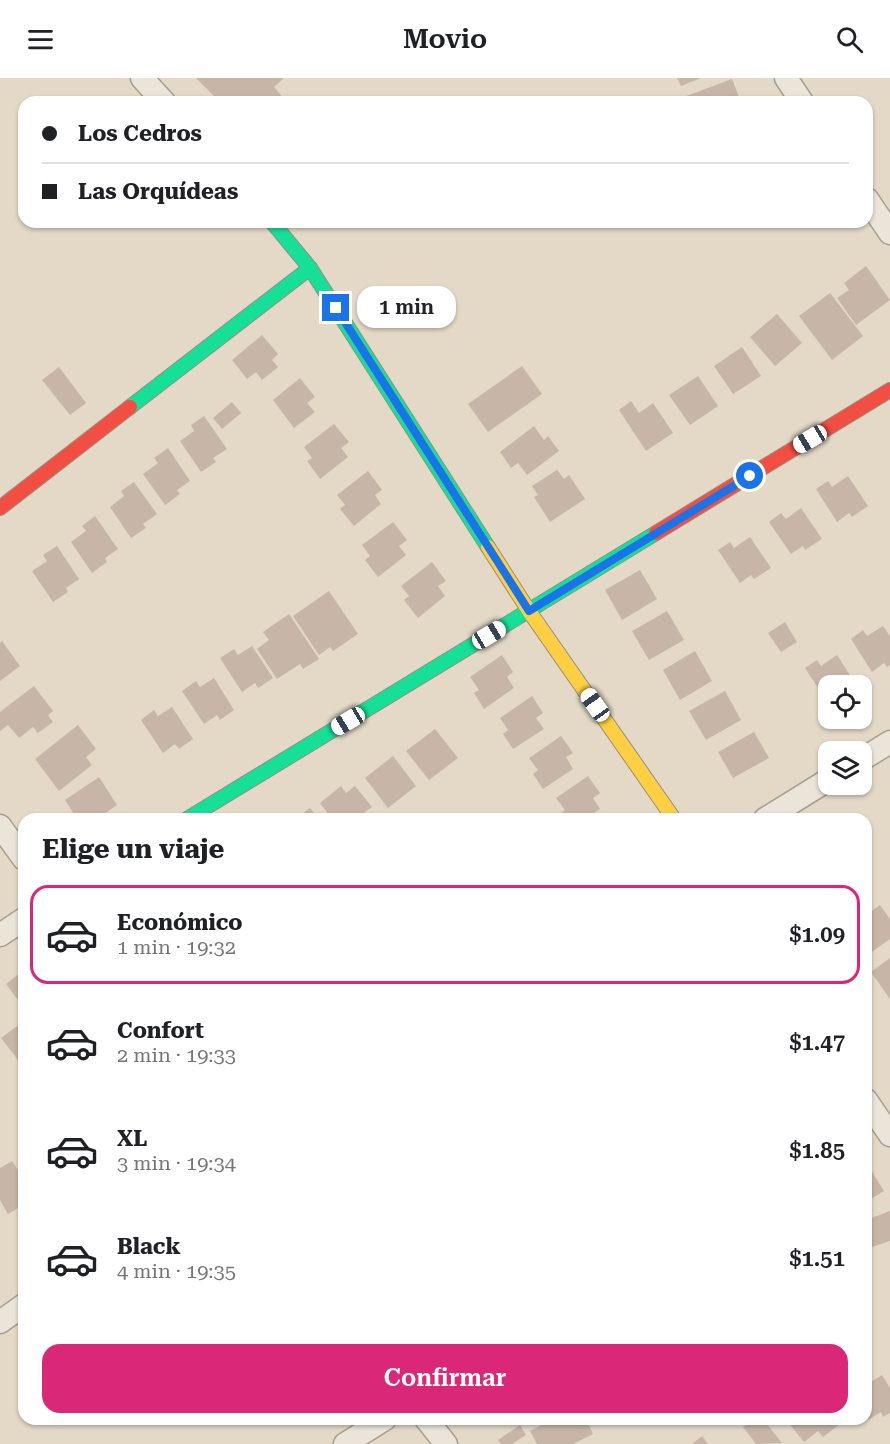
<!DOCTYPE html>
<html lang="es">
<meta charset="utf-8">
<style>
:root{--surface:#fff;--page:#f2f2f2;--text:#202124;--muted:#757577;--line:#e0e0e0;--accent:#db2777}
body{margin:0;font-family:"Roboto Serif",serif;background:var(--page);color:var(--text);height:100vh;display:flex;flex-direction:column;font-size:22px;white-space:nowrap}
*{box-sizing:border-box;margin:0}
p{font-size:20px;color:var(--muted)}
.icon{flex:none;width:33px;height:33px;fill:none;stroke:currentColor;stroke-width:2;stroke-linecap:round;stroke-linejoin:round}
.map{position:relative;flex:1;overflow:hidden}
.drawer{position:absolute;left:18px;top:735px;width:854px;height:612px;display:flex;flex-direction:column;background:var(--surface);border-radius:18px;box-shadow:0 2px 4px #0004}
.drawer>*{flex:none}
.top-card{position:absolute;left:18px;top:18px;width:855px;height:132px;border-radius:18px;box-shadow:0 2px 4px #0004;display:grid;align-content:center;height:132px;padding:0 24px;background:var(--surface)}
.buttons{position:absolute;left:818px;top:597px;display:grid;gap:12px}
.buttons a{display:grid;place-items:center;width:54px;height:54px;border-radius:12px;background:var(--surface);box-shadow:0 2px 4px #0004;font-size:30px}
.end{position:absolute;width:27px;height:27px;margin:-14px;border:8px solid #1a73e8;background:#fff;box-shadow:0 0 0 3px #fff}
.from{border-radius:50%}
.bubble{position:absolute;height:42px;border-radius:18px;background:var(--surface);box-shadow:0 2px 4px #0004;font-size:20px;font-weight:600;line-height:42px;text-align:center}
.car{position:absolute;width:18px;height:36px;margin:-18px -9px;border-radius:8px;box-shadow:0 0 4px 2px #0007;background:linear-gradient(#fff 24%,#345 0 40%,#fff 0 76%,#345 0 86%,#fff 0)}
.top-card b{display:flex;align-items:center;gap:21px;height:57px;font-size:22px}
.top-card b+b{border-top:2px solid var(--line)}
.top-card i{width:15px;height:15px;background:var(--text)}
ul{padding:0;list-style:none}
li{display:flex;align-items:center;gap:18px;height:99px;margin:0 12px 9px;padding:0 12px;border:3px solid transparent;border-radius:18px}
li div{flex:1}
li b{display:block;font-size:22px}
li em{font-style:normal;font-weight:600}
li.current{border-color:var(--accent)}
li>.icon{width:54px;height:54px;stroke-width:1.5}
h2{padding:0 24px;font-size:27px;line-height:72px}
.cta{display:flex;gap:12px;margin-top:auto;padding:12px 24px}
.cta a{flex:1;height:69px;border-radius:18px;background:var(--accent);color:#fff;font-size:24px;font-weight:600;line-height:69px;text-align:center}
header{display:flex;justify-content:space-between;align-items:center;height:78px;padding:0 24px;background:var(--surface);font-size:27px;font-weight:600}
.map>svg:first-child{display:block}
.building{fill:#c7b6a7}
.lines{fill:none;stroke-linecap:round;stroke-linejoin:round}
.street-casing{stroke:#a79e91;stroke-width:25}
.fast-casing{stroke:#978d81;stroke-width:16}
.slow-casing{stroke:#978d81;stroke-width:16}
.jam-casing{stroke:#978d81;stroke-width:16}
.street{stroke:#eae4d9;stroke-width:22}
.fast{stroke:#16e098;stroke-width:14}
.slow{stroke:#ffcf43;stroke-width:14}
.jam{stroke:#f24e42;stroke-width:14}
.route{stroke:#1a73e8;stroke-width:8}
</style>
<header><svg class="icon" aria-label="menu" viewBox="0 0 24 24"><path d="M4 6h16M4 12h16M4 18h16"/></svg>Movio<svg class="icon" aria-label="search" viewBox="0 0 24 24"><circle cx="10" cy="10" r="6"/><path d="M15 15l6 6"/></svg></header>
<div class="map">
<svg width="890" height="1366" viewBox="0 0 890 1366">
<rect width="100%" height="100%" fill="#e3d9c6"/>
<g class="building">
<polygon points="196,0 284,0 274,9 287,24 220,24"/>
<polygon points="677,0 701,0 681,8"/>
<polygon points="732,1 741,24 683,24 681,20"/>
<polygon points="866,188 890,222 856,247 837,220 849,212 844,205"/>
<polygon points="830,215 863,258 832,282 799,238"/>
<polygon points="777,236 802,265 775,288 750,259"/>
<polygon points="262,257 278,276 272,282 278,289 262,302 256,294 247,301 232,282"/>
<polygon points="742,269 761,298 733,316 714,288"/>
<polygon points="522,288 542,316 488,354 468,326"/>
<polygon points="59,289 86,325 70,337 42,302"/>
<polygon points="698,298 718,328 690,347 669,317"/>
<polygon points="300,300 315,319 307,325 315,334 294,350 273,322"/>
<polygon points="631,323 639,335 653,325 673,355 646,373 619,332"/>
<polygon points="232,324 241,335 222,351 213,340"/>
<polygon points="204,338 227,371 213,380 216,384 201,394 180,363 194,353 191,347"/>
<polygon points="334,346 349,364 341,370 348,379 320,401 307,383 312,380 304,369"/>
<polygon points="534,348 544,362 548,358 559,373 527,397 518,385 511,390 500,374"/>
<polygon points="168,370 190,403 177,412 180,416 165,427 143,396 158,385 154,380"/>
<polygon points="557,392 564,401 569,397 585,421 550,444 534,419 538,417 532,408"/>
<polygon points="368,393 382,412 375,417 381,426 354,448 340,431 345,427 337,417"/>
<polygon points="848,398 868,428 852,439 849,435 837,444 816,411 828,403 832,409"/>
<polygon points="134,404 157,436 143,446 146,450 131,460 110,429 124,418 121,413"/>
<polygon points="801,430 822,461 805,472 803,468 791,476 769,444 781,435 786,441"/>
<polygon points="95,438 118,471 105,480 107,484 92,495 71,464 86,453 82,448"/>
<polygon points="393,444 407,462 399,468 406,477 378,499 365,482 370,478 362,467"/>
<polygon points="750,459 771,490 754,501 751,497 740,505 718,472 730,464 734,470"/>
<polygon points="57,468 79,501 66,510 68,514 53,524 32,493 47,483 43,477"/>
<polygon points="432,484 446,503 438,508 445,518 418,540 404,522 409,518 401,508"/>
<polygon points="640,492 657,521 622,542 605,512"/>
<polygon points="329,513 358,556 333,573 330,569 319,577 293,538"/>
<polygon points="667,533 684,562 649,582 632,553"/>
<polygon points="289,536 319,581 303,591 300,586 277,601 257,571 269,562 263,554"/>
<polygon points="785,544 797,564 781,574 768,555"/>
<polygon points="883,548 890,558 890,587 887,589 884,585 872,594 851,561 863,552 867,558"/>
<polygon points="2,563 20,588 0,603 0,565"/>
<polygon points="252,568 273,600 258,610 255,605 242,614 220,580 234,571 238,577"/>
<polygon points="695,573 712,603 680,622 663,592"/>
<polygon points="502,577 513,594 507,599 514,610 484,631 474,615 479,612 470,599"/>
<polygon points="837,577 857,608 828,608 828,621 826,622 805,590 817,582 821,588"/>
<polygon points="214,600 234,632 220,642 217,637 204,646 182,613 196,603 200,609"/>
<polygon points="34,608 53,633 48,637 53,644 38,655 33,649 19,660 8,647 0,653 0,634"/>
<polygon points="725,613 741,642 706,662 689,633"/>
<polygon points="532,618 543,635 536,640 544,651 513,671 503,656 508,652 500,640"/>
<polygon points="172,629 193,661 179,671 175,666 163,675 141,642 154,632 158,638"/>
<polygon points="78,647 96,671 86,679 92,687 59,713 35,681"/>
<polygon points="435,651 458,680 429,702 406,673"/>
<polygon points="754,654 769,680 733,700 718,674"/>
<polygon points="561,658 573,675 566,679 573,691 543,711 533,696 538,692 529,680"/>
<polygon points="393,678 416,708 388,730 365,700"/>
<polygon points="588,698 600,715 593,720 600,731 585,741 563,741 560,736 565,732 556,720"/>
<polygon points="99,699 117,727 97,741 77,741 65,722"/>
<polygon points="341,708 346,715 355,708 372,729 362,736 366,741 332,741 320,725"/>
<polygon points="310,730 319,741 295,741"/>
<polygon points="880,827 890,841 890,861 866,878 866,837"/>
<polygon points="890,880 890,921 871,894"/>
<polygon points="24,892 24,930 6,906"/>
<polygon points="17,948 24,956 24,979 19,983 1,960"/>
<polygon points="12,1083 24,1102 24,1116 19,1119 23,1127 8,1136 0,1122 0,1090"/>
<polygon points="869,1089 884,1113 866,1124 866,1091"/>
<polygon points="890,1133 890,1163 869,1170 866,1159 866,1142"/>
<polygon points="882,1297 890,1310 890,1335 883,1339 881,1334 868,1342 866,1338 866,1307"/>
<polygon points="553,1341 586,1341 593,1356 573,1366 537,1366 530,1353"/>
<polygon points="754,1341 763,1341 782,1365 756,1366 743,1349"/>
<polygon points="792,1341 836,1341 840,1346 823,1359 818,1353 804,1364 788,1344"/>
<polygon points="520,1347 526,1357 512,1366 501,1366 498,1362"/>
<polygon points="702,1358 708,1366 692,1366"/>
</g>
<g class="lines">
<defs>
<g id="street">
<polyline points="142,0 164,24"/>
<polyline points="786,0 802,24"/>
<polyline points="867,121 890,155"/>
<polyline points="861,682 890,664"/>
<polyline points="765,741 828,702"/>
<polyline points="0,748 24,781"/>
<polyline points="0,857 24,841"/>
<polyline points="866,1022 890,1057"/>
<polyline points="0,1244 24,1227"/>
<polyline points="426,1341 446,1366"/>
<polyline points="345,1366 385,1341"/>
</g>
<g id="fast">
<polyline points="272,144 310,190 488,469"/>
<polyline points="130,329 310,190"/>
<polyline points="187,741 656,455"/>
</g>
<polyline id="slow" points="488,469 529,533 674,741"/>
<g id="jam">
<polyline points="0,430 130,329"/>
<polyline points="656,455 890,312"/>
</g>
</defs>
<use href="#street" class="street-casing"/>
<use href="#fast" class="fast-casing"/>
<use href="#slow" class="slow-casing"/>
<use href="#jam" class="jam-casing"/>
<use href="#street" class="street"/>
<use href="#fast" class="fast"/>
<use href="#slow" class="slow"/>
<use href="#jam" class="jam"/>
</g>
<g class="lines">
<polyline class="route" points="336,230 529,533 750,398"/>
</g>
</svg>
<div class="buttons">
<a><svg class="icon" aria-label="locate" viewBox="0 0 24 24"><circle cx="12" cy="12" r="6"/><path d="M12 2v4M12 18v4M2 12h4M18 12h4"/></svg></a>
<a><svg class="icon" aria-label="layers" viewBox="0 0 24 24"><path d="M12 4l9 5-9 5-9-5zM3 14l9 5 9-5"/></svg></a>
</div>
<i class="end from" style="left:750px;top:398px"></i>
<i class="end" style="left:336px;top:230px"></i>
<div class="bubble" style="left:357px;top:208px;width:99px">1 min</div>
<i class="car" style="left:810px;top:361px;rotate:239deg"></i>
<i class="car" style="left:489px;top:557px;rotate:59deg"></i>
<i class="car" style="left:595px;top:627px;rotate:325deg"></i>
<i class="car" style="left:348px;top:643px;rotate:239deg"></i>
<div class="top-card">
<b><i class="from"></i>Los Cedros</b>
<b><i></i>Las Orquídeas</b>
</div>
<section class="drawer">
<h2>Elige un viaje</h2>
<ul>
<li class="current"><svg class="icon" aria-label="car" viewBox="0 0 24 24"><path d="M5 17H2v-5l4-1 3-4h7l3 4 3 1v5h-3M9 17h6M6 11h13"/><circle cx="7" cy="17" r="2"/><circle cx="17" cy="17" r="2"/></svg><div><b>Económico</b><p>1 min · 19:32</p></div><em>$1.09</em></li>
<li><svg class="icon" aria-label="car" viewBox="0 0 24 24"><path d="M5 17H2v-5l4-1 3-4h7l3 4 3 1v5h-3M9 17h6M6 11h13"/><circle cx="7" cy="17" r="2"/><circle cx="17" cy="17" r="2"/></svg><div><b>Confort</b><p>2 min · 19:33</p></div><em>$1.47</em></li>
<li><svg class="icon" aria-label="car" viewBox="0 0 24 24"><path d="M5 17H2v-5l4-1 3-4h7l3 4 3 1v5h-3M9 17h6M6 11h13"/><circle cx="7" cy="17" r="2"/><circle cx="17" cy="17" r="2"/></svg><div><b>XL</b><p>3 min · 19:34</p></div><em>$1.85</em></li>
<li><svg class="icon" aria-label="car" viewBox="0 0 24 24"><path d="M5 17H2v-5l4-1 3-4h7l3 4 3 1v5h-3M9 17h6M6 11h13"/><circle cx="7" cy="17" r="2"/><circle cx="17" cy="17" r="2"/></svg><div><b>Black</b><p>4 min · 19:35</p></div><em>$1.51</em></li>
</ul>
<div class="cta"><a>Confirmar</a></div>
</section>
</div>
